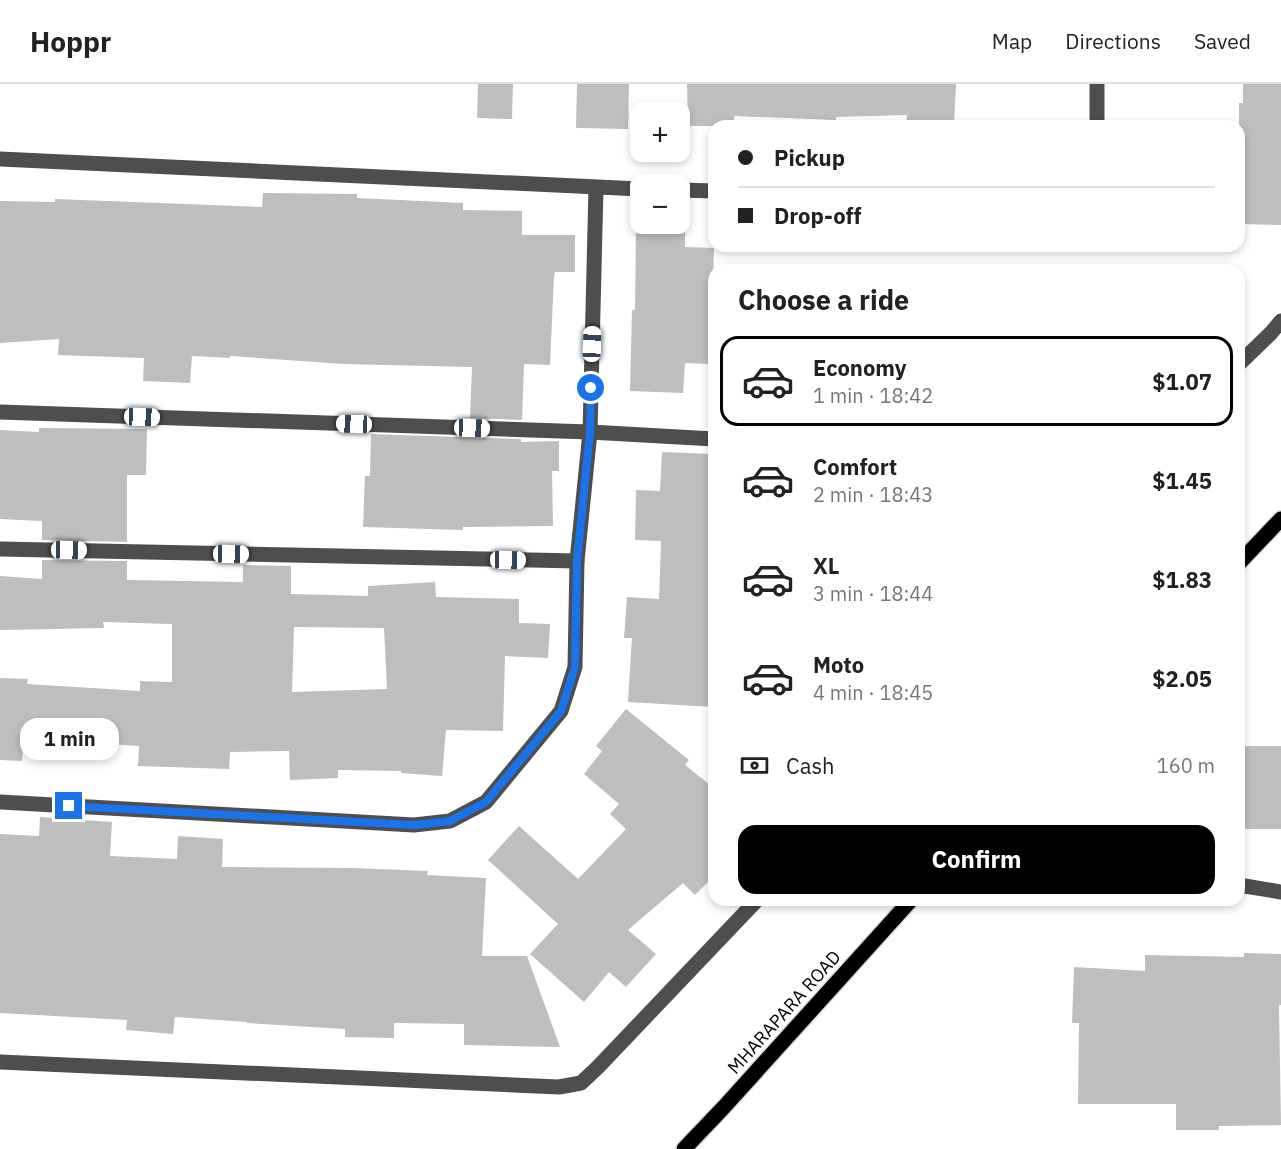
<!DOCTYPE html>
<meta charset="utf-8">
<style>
:root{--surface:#fff;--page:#f6f6f6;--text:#222;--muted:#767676;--line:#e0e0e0;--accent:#000}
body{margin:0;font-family:"IBM Plex Sans",sans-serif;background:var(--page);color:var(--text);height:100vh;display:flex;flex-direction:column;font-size:22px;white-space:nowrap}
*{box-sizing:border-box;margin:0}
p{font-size:20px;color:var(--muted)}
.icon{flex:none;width:33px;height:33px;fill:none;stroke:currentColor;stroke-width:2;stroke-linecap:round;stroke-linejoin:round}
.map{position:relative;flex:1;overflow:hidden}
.sheet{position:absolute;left:708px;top:180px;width:537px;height:642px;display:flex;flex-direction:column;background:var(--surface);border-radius:18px;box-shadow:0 3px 9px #0003}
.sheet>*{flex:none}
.top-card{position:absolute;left:708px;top:36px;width:537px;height:132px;border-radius:18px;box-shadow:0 3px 9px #0003;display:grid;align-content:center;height:132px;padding:0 30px;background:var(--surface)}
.controls{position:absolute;left:630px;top:18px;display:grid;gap:12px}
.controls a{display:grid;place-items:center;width:60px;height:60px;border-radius:12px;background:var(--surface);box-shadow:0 3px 9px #0003;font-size:30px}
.end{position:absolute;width:27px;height:27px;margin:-14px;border:8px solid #1a73e8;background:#fff;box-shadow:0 0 0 3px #fff}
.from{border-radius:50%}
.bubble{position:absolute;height:42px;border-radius:18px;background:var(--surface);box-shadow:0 3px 9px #0003;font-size:20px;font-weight:700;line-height:42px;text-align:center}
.car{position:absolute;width:18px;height:36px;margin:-18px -9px;border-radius:8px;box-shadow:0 0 4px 2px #0007;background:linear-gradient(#fff 24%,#345 0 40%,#fff 0 76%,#345 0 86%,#fff 0)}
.top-card b{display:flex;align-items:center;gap:21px;height:57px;font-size:22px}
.top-card b+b{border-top:2px solid var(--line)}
.top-card i{width:15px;height:15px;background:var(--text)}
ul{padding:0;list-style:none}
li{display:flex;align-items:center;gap:18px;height:90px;margin:0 12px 9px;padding:0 18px;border:3px solid transparent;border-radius:18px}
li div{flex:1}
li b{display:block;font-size:22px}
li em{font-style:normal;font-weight:700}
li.active{border-color:var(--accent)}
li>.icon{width:54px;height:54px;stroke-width:1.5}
h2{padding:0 30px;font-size:27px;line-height:72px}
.pay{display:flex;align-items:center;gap:15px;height:66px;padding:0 30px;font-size:22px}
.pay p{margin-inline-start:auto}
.action{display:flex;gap:12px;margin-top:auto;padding:12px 30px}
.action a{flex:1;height:69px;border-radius:18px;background:var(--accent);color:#fff;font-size:24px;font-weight:700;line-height:69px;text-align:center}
header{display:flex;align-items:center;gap:36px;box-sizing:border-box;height:84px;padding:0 30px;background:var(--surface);border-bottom:2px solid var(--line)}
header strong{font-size:28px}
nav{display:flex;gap:33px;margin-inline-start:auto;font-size:21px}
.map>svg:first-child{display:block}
.building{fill:#bebebe;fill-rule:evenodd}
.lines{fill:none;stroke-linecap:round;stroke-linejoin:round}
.major-casing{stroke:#dbdbdb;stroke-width:18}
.minor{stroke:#4e4e4e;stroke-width:15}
.major{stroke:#000;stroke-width:15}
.route{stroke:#1a73e8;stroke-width:8}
.labels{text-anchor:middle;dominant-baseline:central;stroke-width:4.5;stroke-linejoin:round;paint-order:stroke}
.street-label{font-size:18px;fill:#000;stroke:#fff}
</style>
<header>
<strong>Hoppr</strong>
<nav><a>Map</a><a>Directions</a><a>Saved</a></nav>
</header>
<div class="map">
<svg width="1281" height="1065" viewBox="0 0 1281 1065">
<rect width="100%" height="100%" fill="#fff"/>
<g class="building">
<polygon points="478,0 513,0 512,35 477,34"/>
<polygon points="577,0 629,0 628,45 576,44"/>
<polygon points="687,0 956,0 954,42 906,42 907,31 836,33 836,36 734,32 735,42 688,42"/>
<polygon points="1243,0 1281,0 1281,141 1239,140 1239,19 1243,19"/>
<polygon points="263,109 357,110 357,114 463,119 463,126 522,127 522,151 575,151 575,188 555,188 554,192 550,281 524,280 522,336 470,334 472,283 344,280 230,272 230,274 192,272 190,299 143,297 144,274 58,271 59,255 0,259 0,117 55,118 55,115 262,123"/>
<polygon points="636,139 685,139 685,163 714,164 710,280 685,279 683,309 630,307 632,226 635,226"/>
<polygon points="39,344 147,345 146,391 127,391 127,458 42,456 42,437 0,435 0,346 39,348"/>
<polygon points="371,350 521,355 521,358 559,357 559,387 552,387 553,442 463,443 463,446 363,443 365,392 370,392"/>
<polygon points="662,368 714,370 714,467 712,518 714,518 713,623 628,618 632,554 624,554 627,513 659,515 661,457 635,456 636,406 660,407"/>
<path d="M42 476 127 477V496L243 498V481L291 482V510L368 512V502L435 498 436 513 519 515V539L550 540 548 574 505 572 503 647 446 646 442 692 401 689V687L338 686V694L290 696 289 667 230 668 229 685 138 682 139 662 24 655 22 677 0 676V594L28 595 27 600 140 607V597L172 598V540L103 538 104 544 0 546V492L42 495ZM294 543 384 544 387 605 292 608Z"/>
<polygon points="626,625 689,676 685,681 714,704 714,792 695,811 683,799 628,846 656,870 626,903 609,888 584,918 530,870 558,840 488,776 519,742 578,795 626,745 610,730 619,720 584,690 602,667 596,662"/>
<rect x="1243" y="662" width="38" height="83"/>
<polygon points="40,733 112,738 110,772 177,775 178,752 223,755 222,783 352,784 428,787 427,791 486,794 482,872 527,872 560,963 464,961 464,940 394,939 394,954 345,953 345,945 247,939 247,938 175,933 173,950 126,946 127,936 0,929 0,750 39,752"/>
<polygon points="1244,869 1281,870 1281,921 1279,921 1281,1041 1219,1042 1219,1046 1176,1046 1176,1020 1078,1020 1079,939 1072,939 1074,883 1145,887 1145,871 1244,873"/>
</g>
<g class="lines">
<defs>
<g id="major">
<polyline points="1239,479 1281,435"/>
<polyline points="684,1065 724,1023 911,816"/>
</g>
</defs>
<use href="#major" class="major-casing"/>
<g class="minor">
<polyline points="1097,42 1097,0"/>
<polyline points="0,75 640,105"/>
<polyline points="680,106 714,107"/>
<polyline points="1239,280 1271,249 1281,237"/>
<polyline points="0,328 590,348 714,355"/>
<polyline points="0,465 577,477"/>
<polyline points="0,718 414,741 450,737 486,718 561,627 575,583 577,477 590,348 596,104"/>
<polyline points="1239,801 1281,808"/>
<polyline points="0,978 559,1003 581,999 598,983 757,816"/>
</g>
<use href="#major" class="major"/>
</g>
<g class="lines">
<polyline class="route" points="69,722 414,741 450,737 486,718 561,627 575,583 577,477 590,348 591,304"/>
</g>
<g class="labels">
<g class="street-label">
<text transform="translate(784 928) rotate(-48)">MHARAPARA ROAD</text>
</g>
</g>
</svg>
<div class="controls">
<a>+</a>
<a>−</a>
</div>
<i class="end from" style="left:591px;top:304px"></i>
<i class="end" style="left:69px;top:722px"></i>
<div class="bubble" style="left:20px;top:634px;width:99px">1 min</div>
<i class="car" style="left:592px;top:260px;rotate:2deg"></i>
<i class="car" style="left:142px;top:333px;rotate:92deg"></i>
<i class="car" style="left:354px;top:340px;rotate:272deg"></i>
<i class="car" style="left:472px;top:344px;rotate:92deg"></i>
<i class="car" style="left:69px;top:466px;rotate:91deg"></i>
<i class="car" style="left:231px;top:470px;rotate:91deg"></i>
<i class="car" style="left:508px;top:476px;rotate:91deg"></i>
<div class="top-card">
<b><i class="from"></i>Pickup</b>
<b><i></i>Drop-off</b>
</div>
<section class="sheet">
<h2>Choose a ride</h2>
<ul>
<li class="active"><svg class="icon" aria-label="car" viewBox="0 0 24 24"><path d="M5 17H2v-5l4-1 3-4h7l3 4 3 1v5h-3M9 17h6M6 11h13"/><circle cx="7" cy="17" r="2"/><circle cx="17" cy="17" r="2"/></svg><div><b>Economy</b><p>1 min · 18:42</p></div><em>$1.07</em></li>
<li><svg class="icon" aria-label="car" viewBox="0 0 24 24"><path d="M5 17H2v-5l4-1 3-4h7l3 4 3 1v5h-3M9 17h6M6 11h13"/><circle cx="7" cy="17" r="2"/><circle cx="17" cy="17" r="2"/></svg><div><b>Comfort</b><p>2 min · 18:43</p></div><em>$1.45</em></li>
<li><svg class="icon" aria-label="car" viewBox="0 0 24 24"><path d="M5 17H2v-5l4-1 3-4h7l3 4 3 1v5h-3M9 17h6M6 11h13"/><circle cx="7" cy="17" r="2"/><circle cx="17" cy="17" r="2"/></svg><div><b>XL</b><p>3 min · 18:44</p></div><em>$1.83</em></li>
<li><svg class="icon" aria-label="car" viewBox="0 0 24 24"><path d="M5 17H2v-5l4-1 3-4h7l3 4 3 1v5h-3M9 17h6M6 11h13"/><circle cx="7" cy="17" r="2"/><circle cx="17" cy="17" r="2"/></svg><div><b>Moto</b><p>4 min · 18:45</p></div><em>$2.05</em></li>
</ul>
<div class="pay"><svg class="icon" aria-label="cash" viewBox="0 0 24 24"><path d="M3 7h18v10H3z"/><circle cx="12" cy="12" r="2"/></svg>Cash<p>160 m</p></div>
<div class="action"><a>Confirm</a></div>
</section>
</div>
